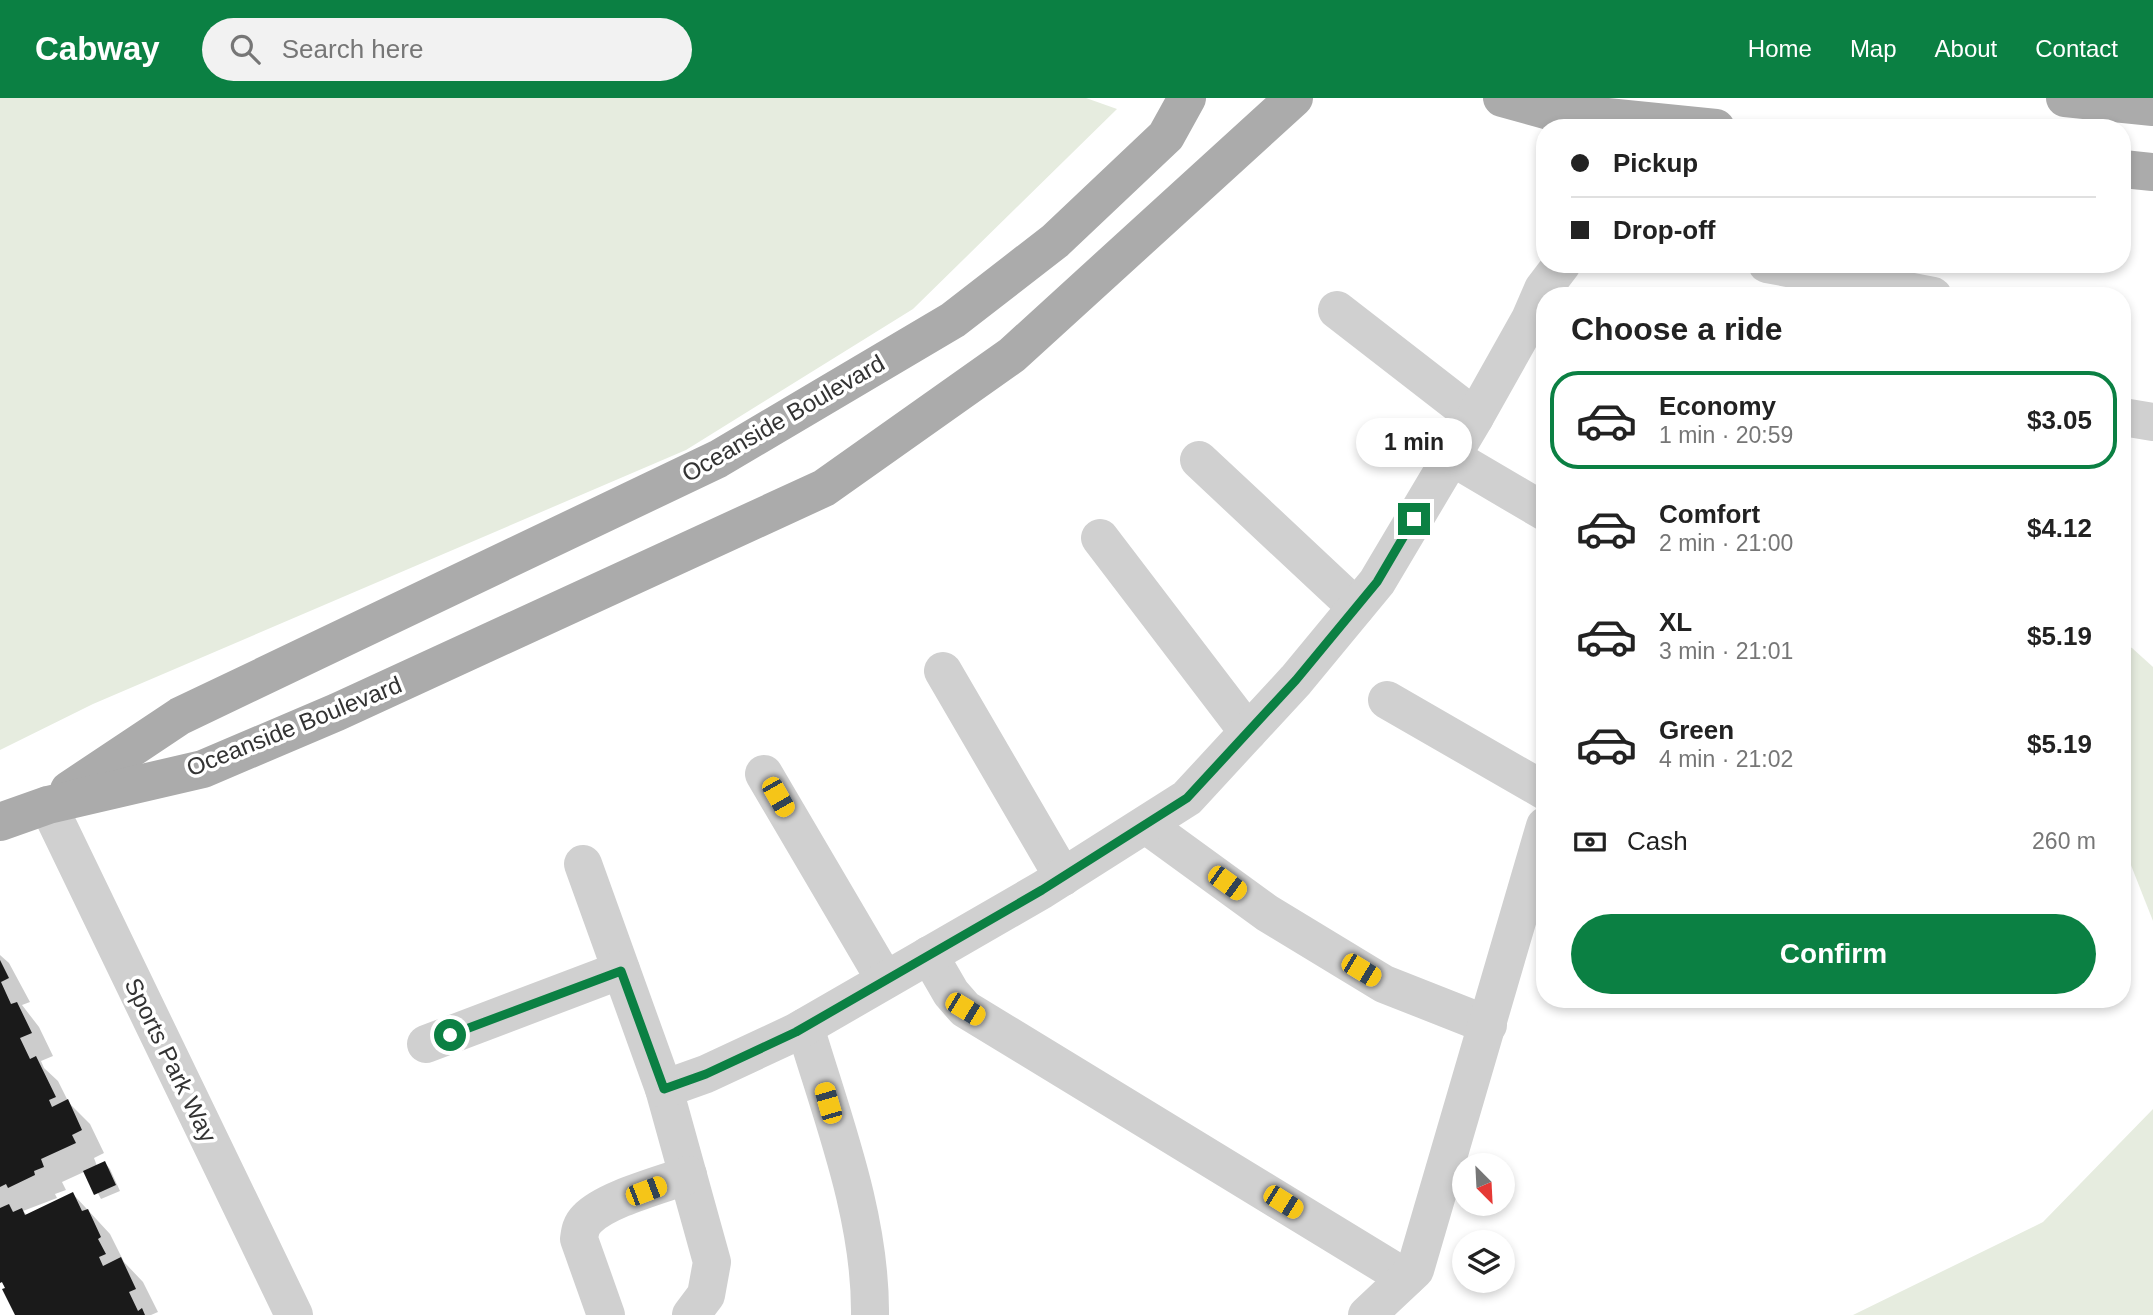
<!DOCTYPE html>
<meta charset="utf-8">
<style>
:root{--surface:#fff;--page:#f2f2f2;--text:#222;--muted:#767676;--line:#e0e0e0;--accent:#0b8043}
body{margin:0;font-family:Helvetica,sans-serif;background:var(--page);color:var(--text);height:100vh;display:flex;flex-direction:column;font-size:26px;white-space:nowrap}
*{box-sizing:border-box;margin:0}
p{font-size:23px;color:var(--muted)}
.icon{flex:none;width:38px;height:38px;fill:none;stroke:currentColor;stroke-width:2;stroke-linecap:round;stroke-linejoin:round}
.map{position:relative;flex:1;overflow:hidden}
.drawer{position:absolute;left:1536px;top:189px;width:595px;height:721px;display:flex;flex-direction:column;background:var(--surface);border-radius:28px;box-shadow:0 4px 10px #0003}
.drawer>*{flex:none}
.hud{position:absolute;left:1536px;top:21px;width:595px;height:154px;border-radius:28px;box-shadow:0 4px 10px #0003;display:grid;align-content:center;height:154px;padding:0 35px;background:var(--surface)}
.needle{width:46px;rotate:156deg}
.fabs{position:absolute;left:1452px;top:1055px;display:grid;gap:14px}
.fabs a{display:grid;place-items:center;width:63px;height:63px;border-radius:50%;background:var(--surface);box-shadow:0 4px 10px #0003;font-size:35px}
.end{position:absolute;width:32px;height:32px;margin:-16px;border:9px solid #0b8043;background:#fff;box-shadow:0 0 0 4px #fff}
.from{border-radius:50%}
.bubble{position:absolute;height:49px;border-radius:24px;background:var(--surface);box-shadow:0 4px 10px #0003;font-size:23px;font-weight:700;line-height:49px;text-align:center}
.car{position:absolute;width:21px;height:42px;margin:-21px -10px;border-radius:9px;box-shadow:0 0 5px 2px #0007;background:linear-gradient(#f5c518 24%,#345 0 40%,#f5c518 0 76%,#345 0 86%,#f5c518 0)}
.hud b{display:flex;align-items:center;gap:24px;height:66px;font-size:26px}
.hud b+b{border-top:2px solid var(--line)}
.hud i{width:18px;height:18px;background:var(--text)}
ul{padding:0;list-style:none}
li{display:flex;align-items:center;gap:21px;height:98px;margin:0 14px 10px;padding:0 21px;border:4px solid transparent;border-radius:28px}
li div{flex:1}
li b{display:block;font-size:26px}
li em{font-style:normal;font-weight:700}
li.selected{border-color:var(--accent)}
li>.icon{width:63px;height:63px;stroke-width:1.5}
h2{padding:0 35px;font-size:32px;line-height:84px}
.pay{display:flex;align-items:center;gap:18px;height:77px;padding:0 35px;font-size:26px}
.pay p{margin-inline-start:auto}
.cta{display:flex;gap:14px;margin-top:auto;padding:14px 35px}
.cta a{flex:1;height:80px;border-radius:42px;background:var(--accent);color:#fff;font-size:28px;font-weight:700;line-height:80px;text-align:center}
header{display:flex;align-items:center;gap:42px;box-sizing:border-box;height:98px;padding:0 35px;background:var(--accent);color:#fff}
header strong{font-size:33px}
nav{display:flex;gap:38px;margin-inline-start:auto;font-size:24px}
.search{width:490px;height:63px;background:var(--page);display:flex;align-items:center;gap:18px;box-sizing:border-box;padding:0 24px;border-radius:38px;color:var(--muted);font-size:26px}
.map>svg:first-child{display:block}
.green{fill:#e6ecdf}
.shadow{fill:#0003}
.building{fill:#1a1a1a}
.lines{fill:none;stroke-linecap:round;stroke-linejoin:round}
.minor{stroke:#d0d0d0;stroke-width:38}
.major{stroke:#ababab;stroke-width:38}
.route{stroke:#0b8043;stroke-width:9}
.labels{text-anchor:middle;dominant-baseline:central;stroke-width:7;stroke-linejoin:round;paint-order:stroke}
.street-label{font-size:24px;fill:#333;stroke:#fff}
</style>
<header>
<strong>Cabway</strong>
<div class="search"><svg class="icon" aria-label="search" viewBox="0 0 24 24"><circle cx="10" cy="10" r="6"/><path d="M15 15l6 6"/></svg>Search here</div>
<nav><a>Home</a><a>Map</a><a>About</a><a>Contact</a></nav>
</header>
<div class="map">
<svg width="2153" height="1217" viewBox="0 0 2153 1217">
<rect width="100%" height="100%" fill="#fff"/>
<g class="green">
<polygon points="0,0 1086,0 1117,11 913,211 686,352 93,606 0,652"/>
<polygon points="2123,546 2132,550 2153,569 2153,823 2123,747"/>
<polygon points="2153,1011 2153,1217 1853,1217 2043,1124"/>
</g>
<polygon class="shadow" points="0,857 9,865 30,904 22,907 39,929 53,958 41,963 44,970 58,983 69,1005 90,1026 104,1055 94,1060 97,1068 105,1065 110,1071 120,1093 101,1101 86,1073 62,1084 66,1092 55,1096 57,1100 23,1113 28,1118 73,1096 110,1136 124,1164 143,1184 158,1214 151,1217 18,1217 7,1191 0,1182"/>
<g class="building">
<polygon points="0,862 9,880 1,884 11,906 17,904 32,935 20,940 30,961 36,958 56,999 49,1002 52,1009 68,1001 82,1032 72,1037 76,1045 41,1061 44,1069 34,1073 35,1077 8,1090 6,1086 0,1089"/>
<polygon points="105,1063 116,1087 94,1097 83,1073"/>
<polygon points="73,1094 82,1113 88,1111 101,1139 98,1141 106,1156 99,1159 103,1168 121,1159 136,1191 129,1194 138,1213 142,1210 145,1217 15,1217 2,1191 5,1190 2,1184 0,1185 0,1110 9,1106 13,1114 22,1110 25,1117"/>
</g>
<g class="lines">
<g class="minor">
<polyline points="1767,166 1933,198"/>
<polyline points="1337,212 1475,319"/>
<polyline points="2123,319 2153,324"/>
<polyline points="1450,358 1545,414"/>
<polyline points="1199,362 1356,509"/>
<polyline points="1100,440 1248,634"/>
<polyline points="943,573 1063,779"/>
<polyline points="1387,602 1545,693"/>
<polyline points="764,676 885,882"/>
<polyline points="48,707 294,1217"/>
<polyline points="1146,727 1267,815 1384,886 1488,927"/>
<polyline points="583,766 664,991 712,1164 706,1197 691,1217"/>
<polyline points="929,857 951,895 965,911 1406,1180"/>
<path d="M805 929C833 1022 871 1119 870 1217"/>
<polyline points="426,946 621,872"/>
<polyline points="664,991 706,976 796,934 1042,792 1187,700 1296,582 1377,484 1475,319 1530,221 1543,191 1562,166"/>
<path d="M606 1217 579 1141C580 1133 581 1127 587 1121 606 1101 661 1087 688 1077"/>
<polyline points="1367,1217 1415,1172 1545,728"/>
</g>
<g class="major">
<polyline points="1502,0 1549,13 1716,30"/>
<polyline points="2065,0 2153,9"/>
<polyline points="2123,71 2153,74"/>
<polyline points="69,692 180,618 718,361 953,222 1055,143 1166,38 1187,0"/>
<polyline points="0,724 48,707 203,671 337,614 824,390 1012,257 1294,0"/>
</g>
</g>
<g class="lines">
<polyline class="route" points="450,937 621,873 664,991 706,976 796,934 1042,792 1187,700 1296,582 1377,484 1414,421"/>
</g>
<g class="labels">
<g class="street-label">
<text transform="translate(783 320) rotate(-30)">Oceanside Boulevard</text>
<text transform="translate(294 628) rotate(-22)">Oceanside Boulevard</text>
<text transform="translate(171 962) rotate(64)">Sports Park Way</text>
</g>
</g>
</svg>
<div class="fabs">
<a><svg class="needle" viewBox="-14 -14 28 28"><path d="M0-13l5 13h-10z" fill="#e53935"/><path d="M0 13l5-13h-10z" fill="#767676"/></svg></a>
<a><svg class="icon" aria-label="layers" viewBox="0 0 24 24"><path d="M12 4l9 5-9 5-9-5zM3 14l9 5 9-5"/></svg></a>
</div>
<i class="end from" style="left:450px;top:937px"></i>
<i class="end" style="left:1414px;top:421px"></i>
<div class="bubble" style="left:1356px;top:320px;width:116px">1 min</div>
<i class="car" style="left:778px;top:699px;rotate:150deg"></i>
<i class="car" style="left:1227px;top:785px;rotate:126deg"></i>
<i class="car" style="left:1361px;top:872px;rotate:121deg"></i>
<i class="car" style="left:965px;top:911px;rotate:121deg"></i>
<i class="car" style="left:828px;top:1005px;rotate:344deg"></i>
<i class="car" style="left:646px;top:1093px;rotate:69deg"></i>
<i class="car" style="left:1283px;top:1104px;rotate:122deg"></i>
<div class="hud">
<b><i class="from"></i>Pickup</b>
<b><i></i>Drop-off</b>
</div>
<section class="drawer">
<h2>Choose a ride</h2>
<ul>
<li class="selected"><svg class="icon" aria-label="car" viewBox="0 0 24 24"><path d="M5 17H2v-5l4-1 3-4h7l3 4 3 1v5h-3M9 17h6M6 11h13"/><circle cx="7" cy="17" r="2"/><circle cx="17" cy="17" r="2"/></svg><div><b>Economy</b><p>1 min · 20:59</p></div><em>$3.05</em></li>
<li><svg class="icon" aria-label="car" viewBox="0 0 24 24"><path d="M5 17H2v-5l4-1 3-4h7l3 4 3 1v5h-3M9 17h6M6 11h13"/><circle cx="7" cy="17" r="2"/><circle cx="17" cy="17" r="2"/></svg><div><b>Comfort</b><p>2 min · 21:00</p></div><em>$4.12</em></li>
<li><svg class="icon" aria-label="car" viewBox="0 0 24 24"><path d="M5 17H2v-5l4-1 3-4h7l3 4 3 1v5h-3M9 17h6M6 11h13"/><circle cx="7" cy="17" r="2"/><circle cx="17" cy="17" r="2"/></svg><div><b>XL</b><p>3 min · 21:01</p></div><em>$5.19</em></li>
<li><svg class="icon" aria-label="car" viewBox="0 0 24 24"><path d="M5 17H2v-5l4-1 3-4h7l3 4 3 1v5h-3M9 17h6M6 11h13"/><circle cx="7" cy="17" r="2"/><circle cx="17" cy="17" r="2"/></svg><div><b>Green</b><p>4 min · 21:02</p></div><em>$5.19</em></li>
</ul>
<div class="pay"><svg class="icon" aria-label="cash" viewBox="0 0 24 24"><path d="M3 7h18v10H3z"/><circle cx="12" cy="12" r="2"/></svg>Cash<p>260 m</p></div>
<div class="cta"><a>Confirm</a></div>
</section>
</div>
